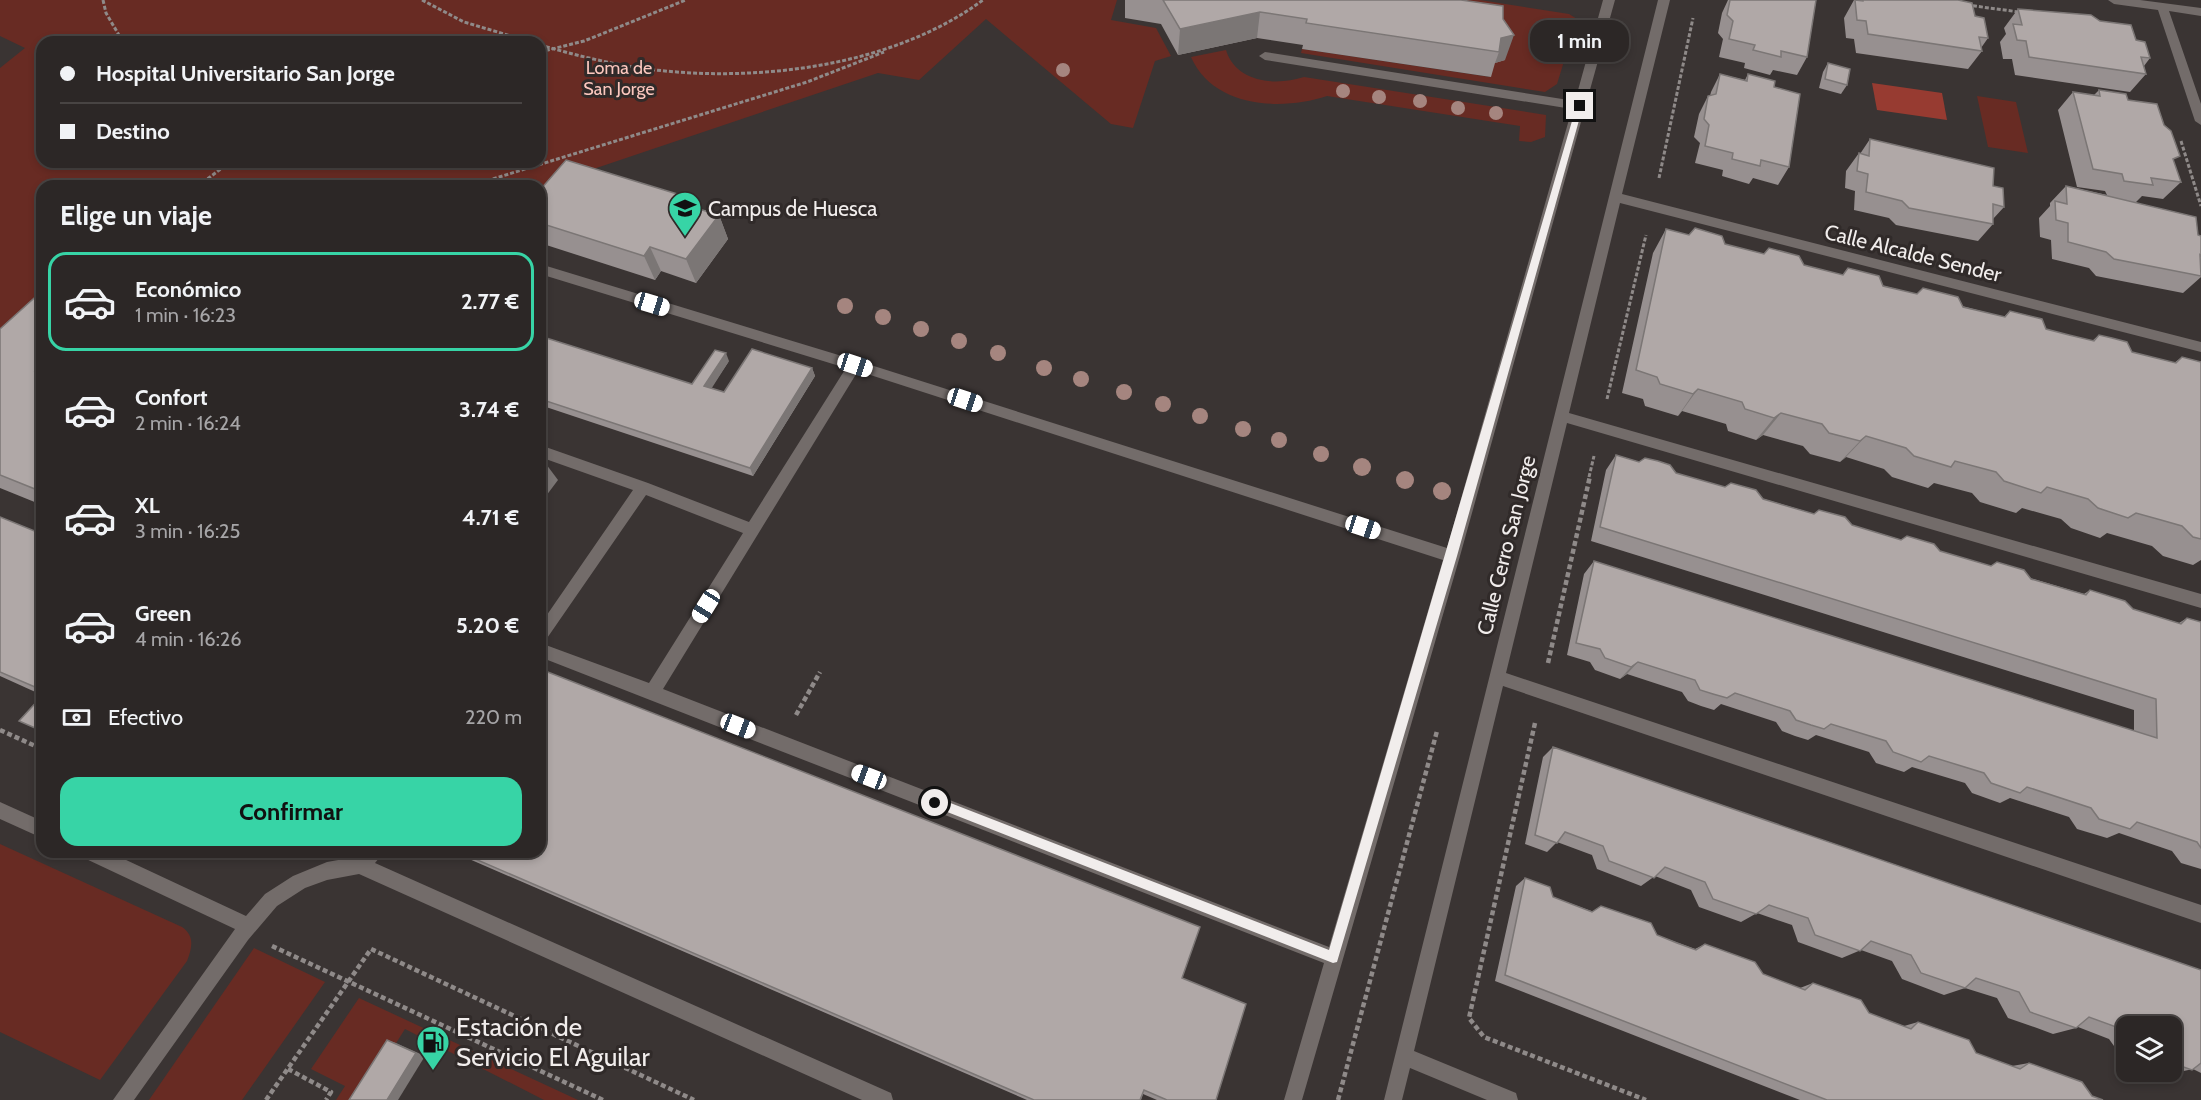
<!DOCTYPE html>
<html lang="es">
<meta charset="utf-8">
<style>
:root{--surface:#2c2726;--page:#342f2e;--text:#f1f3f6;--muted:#a6a5a7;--line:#484443;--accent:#37d4a6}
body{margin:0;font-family:Cabin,sans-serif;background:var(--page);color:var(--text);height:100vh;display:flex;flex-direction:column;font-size:22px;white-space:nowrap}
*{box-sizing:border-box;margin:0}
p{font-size:20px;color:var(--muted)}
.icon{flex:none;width:33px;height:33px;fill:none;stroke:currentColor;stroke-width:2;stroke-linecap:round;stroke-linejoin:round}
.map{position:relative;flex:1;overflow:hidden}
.drawer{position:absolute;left:36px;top:180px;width:510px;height:678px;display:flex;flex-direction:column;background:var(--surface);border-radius:18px;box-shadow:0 3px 9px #0003,0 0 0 2px var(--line)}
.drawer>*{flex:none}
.hud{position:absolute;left:36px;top:36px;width:510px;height:132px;border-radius:18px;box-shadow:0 3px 9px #0003,0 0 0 2px var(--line);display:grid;align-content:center;height:132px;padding:0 24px;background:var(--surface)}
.tools{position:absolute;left:2116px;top:1016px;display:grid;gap:12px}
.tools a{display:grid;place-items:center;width:66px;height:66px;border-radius:12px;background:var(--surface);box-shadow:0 3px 9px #0003,0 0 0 2px var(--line);font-size:30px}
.end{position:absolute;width:27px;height:27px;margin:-14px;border:8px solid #f1edec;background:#111;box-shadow:0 0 0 3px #111}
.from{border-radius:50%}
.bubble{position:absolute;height:42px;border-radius:18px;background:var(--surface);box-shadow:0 3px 9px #0003,0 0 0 2px var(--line);font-size:20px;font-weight:700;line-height:42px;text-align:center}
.car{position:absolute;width:18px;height:36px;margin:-18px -9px;border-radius:8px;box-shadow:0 0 4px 2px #0007;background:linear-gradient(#fff 24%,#345 0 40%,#fff 0 76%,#345 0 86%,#fff 0)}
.hud b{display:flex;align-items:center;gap:21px;height:57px;font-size:22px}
.hud b+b{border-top:2px solid var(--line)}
.hud i{width:15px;height:15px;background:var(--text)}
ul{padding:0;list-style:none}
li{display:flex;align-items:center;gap:18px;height:99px;margin:0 12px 9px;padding:0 12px;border:3px solid transparent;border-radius:18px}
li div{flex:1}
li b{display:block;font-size:22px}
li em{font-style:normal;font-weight:700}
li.on{border-color:var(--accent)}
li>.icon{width:54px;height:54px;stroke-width:1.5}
h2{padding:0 24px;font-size:27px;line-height:72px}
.pay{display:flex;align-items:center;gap:15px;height:66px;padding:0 24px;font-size:22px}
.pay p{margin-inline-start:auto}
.action{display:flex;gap:12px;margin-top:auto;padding:12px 24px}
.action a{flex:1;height:69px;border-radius:18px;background:var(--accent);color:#111;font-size:24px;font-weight:700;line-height:69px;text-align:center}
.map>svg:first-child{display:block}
.green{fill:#682b23;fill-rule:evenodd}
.water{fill:#973b31}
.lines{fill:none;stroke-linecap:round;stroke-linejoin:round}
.path-far1{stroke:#8f8a89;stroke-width:3;stroke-dasharray:4 2;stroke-linecap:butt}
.path{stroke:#8f8a89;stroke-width:4.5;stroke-dasharray:5 3;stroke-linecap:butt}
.lane{fill:#736c6a;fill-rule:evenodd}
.street{fill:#736c6a;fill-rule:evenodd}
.tree{fill:#a5857f}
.wall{fill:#979090}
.shaded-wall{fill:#7b7675}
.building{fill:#b0a8a7;stroke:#7b7675;stroke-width:1.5}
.route{fill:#f1edec}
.labels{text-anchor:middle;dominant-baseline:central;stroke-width:6;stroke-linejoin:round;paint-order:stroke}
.far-park-label{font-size:18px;fill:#fcc7be;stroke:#302a29}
.poi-label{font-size:21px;fill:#f1edec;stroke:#302a29;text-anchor:start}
.street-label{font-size:21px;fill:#f1edec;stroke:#302a29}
.near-poi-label{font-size:26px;fill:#f1edec;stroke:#302a29;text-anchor:start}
</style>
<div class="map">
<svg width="2201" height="1100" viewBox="0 0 2201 1100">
<rect width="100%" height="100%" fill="#3a3433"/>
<g class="green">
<path d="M0 0H1117L1111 20 1156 28 1171 56 1155 61 1133 128 1111 124 986 19 919 80 878 73 540 187 42 186V306L0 354V68L25 48 0 36ZM42 42H540V162H42Z"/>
<polygon points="1330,0 1480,0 1569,14 1577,19 1557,84 1545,92 1301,53 1302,49 1490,77"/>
<path d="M1226 50C1236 83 1276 86 1304 77L1546 115 1545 137 1531 142 1519 141 1520 126 1327 96C1282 111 1213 108 1191 57Z"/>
<polygon points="1977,96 2016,102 2028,153 1988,147"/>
<path d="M0 844 182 927C195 936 192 948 187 961L100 1080 0 1032Z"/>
<polygon points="254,948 325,982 242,1100 149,1100"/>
<polygon points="359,998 578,1100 544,1100 405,1029 360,1100 336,1100 345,1086 311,1069"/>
</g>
<polygon class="water" points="1872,83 1942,93 1947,120 1877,110"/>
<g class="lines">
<g class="path-far1">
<polyline points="103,0 106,13 123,42"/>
<polyline points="422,0 464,22 531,42"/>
<polyline points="1967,5 2019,12"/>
<path d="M540 45C575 55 610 64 647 69 757 83 892 67 983 0"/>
<polyline points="540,52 584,41 686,0"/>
<polyline points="2181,141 2201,206"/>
<polyline points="1659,178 1693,18"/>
<polyline points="198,186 230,162"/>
<polyline points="470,186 807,82 884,52"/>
<polyline points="1607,399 1646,235"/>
<polyline points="1589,477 1594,456"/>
</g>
<g class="path">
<polyline points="1548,663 1590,476"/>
<polyline points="796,715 820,672"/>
<polyline points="1535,723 1469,1018 1484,1037 1646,1100"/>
<polyline points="0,730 42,749"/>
<polyline points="272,946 603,1100"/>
<polyline points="288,1069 331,1092 326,1100"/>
<polyline points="266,1100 371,949 694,1100"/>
<polyline points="1338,1100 1437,731"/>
</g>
<g class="lane">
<path d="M1603 0H1615L1460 556 1302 1100H1284L1324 963 540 657V625L633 490 540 457V445L648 483 749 522 846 368 540 274V264L855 360 1447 548 1572 109 1265 60 1259 56 1265 52 1575 101ZM858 371 1443 560 1329 947 663 689ZM646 495 743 533 649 683 543 644Z"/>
<polygon points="0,802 42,821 42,838 0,819"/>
<polygon points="81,852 109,852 246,916 265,894 293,876 327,862 355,857 361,852 384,852 375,863 891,1093 893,1100 862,1100 359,874 327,880 305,888 277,906 248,940 134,1100 113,1100 235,929 84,858"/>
</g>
<g class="street">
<polygon points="1658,0 1670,0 1622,194 2201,342 2201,352 1620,203 1569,413 2201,594 2201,608 1567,423 1506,673 2201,905 2201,923 1503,686 1414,1051 1516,1093 1518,1100 1487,1100 1410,1068 1402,1100 1384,1100"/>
<polygon points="2108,0 2140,0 2201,8 2201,16 2169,11 2201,104 2201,125 2195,121 2158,10 2114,4"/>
</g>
</g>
<g class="tree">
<circle cx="1063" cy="70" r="7"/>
<circle cx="1343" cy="91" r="7"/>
<circle cx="1379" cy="97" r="7"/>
<circle cx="1420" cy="101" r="7"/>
<circle cx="1458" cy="108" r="7"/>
<circle cx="1496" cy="113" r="7"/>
<circle cx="845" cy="306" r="8"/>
<circle cx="883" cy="317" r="8"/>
<circle cx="921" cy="329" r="8"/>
<circle cx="959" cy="341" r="8"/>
<circle cx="998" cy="353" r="8"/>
<circle cx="1044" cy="368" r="8"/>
<circle cx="1081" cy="379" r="8"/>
<circle cx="1124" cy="392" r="8"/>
<circle cx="1163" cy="404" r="8"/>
<circle cx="1200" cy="416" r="8"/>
<circle cx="1243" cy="429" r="8"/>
<circle cx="1279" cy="440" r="8"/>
<circle cx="1321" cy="454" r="8"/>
<circle cx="1362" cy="467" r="9"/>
<circle cx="1405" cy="480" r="9"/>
<circle cx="1442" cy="491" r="9"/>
</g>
<g class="wall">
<polygon points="1125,0 1461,0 1503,19 1505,60 1495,63 1491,77 1302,49 1303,45 1257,38 1178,55 1161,24 1125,18"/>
<polygon points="1728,0 1816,0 1807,57 1797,75 1773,70 1770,75 1744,68 1745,63 1719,57 1723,39 1718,33 1722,13"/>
<polygon points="1854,0 1958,0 1975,16 1988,38 1981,48 1982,51 1968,69 1856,53 1854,39 1846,38 1844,18"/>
<polygon points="2018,9 2100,21 2150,58 2144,66 2146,74 2130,92 2015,75 2012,59 2003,59 2000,42 2006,34 2004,28"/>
<polygon points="1828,63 1847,85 1841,94 1819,88 1823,72"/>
<polygon points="1720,74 1745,80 1748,74 1774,87 1789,167 1778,185 1753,178 1749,184 1722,176 1723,170 1695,163 1700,143 1694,137 1699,114 1708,96 1710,96 1711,92"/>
<polygon points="2099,90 2128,100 2174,162 2181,182 2163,199 2142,196 2136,202 2198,235 2201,236 2201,277 2183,293 2096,276 2089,268 2052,259 2051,240 2040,237 2039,218 2050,206 2050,203 2066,186 2107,195 2105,191 2077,187 2058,110 2073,92 2094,95"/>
<polygon points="1870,139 1993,186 2004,207 1993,219 1993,224 1978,241 1896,225 1889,218 1854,210 1855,191 1845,188 1846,171 1859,153 1860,154"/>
<polygon points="540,190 692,207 719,215 728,239 696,283 661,271 655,280 540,243"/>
<polygon points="1666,229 2004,317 2010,311 2046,329 2092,341 2099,335 2132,352 2174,363 2182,357 2201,362 2201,560 2193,565 2163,556 2152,546 2107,533 2100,538 2071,528 2061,519 2022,508 2016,513 1980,502 1972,493 1934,483 1928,488 1892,477 1884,469 1846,457 1840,462 1810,454 1803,446 1763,435 1756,440 1728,431 1726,424 1682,411 1678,416 1645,406 1643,399 1622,393 1653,253"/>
<polygon points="42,291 42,505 0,488 0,329"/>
<polygon points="540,336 692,384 729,361 711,388 724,392 812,368 815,376 753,476 540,405"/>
<polygon points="1616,455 2084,594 2090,590 2133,609 2179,623 2187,618 2201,622 2201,869 2181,863 2172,851 2119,833 2107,838 2077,829 2069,817 2010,798 2000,803 1972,793 1965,783 1912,767 1904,772 1876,763 1869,752 1816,735 1808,740 1795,736 1782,731 1776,722 1721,704 1714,710 1701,706 1688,701 1682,692 1627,674 1620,679 1595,670 1590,662 1567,655 1584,574 1594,561 2134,731 2134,710 1591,541 1606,470"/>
<polygon points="0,517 42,534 42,695 0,676"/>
<polygon points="1553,747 2201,970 2201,1073 2193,1069 2165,1075 2156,1071 2172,1071 2172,1026 2127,1026 2127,1061 2124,1060 2109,1039 2078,1027 2076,1028 2053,1034 2037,1028 2008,1018 1997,998 1965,988 1944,995 1902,979 1892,961 1861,950 1842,958 1798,942 1792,925 1757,913 1741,922 1699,907 1691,890 1655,876 1641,886 1597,869 1592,855 1557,842 1547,852 1525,844 1543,757"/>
<polygon points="453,852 540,852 1183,978 1216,1100 1157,1100 1143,1094 1141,1100 1027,1100"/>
<polygon points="1525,878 1553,897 1695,949 1705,944 1763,974 1800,988 1813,983 1869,1013 1904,1026 1918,1022 1976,1053 2012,1066 2029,1063 2092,1096 2103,1100 1800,1100 1495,981 1516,886"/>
</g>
<g class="shaded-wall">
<polygon points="1260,12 1257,38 1178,55 1180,29"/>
<polygon points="1514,35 1505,60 1495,63 1499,52 1501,38"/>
<polygon points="687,197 697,221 682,204"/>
<polygon points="719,215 728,239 696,283 686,259"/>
<polygon points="650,247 661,271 655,280 644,256"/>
<polygon points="726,353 729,361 708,394 704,386"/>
<polygon points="42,364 42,376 35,371"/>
<polygon points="812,368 815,376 753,476 750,468"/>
<polygon points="1698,389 1682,411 1678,416 1693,394"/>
<polygon points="1781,413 1763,435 1756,440 1774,418"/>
<polygon points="1866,436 1846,457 1840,462 1860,441"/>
<polygon points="540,456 558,480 540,504"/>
<polygon points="42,482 42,494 35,489"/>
<polygon points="1638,662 1627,674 1620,679 1631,667"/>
<polygon points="387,1040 396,1043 425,1056 398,1100 387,1100"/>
</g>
<g class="building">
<polygon points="1163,0 1461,0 1503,6 1503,19 1514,35 1501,38 1499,52 1306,23 1307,19 1260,12 1180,29"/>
<polygon points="1730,0 1816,0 1807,57 1781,51 1781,57 1753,50 1755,45 1729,39 1733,21 1727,15"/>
<polygon points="1855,0 1863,1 1863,0 1958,0 1972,3 1975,16 1984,18 1988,38 1979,37 1982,51 1868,34 1866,21 1857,20"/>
<polygon points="2018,9 2091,15 2100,21 2131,25 2136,40 2145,42 2150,58 2141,57 2146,74 2029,57 2026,41 2017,40 2013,24 2022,25"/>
<polygon points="1828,63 1850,69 1847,85 1825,79"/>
<polygon points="1720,74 1747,81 1748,74 1775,81 1774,87 1800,94 1789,167 1761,160 1760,166 1732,159 1733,153 1705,146 1709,125 1704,119 1708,96 1716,94"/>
<polygon points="2099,90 2126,94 2128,100 2157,104 2164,125 2171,131 2180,156 2173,159 2181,182 2151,178 2153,185 2124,181 2122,174 2093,169 2073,92 2100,96"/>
<polygon points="1870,139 1994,168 1993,186 2003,188 2004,207 1993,204 1993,224 1909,208 1902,201 1866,192 1868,174 1857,171 1859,153 1869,156"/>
<polygon points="566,160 687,197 682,204 719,215 686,259 650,247 644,256 540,223 540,190"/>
<polygon points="2066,186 2196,217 2198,235 2201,236 2201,256 2200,255 2201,276 2114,259 2106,252 2068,242 2068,223 2056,220 2055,201 2067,204"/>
<polygon points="1695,228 1722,236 1725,244 1764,254 1769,248 1799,256 1804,265 1843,275 1848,268 1879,276 1883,286 1917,294 1923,288 1958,297 1963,307 2005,317 2010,311 2042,319 2046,329 2069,335 2094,341 2099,335 2112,338 2127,342 2132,352 2176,363 2182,357 2201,362 2201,539 2193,537 2182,526 2161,520 2136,513 2128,518 2098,508 2088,499 2047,487 2041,493 2004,481 1996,472 1955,461 1951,467 1914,456 1906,448 1866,436 1860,441 1829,433 1822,424 1781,413 1774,418 1745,409 1742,402 1698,389 1693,394 1660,384 1657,377 1636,370 1666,229 1689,235"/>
<polygon points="42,291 42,364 35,371 42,373 42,482 35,489 0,475 0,329"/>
<polygon points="540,336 692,384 715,350 726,353 704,386 724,392 752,349 812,368 750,468 540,399"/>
<polygon points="1616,455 1639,462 1645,458 1658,461 1670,465 1676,473 1725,487 1731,483 1756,490 1763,499 1814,514 1819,510 1845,517 1852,525 1901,540 1907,536 1934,544 1940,551 1991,566 1997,562 2024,570 2031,579 2086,595 2090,590 2125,601 2133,609 2181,624 2187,618 2201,622 2201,848 2197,842 2137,822 2130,829 2099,819 2091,808 2027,787 2020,793 1991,783 1984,773 1929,756 1921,762 1893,752 1886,741 1831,724 1824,729 1811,725 1796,720 1790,711 1735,693 1727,698 1713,694 1700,690 1695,680 1638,662 1631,667 1605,658 1600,649 1576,643 1594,561 2157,738 2156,699 1600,527"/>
<polygon points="0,517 42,534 42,690 0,672"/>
<polygon points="540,669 1200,927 1182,978 1246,1004 1216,1100 1167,1100 1144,1090 1140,1100 1034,1100 459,852 540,852"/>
<polygon points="42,696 42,731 19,721"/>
<polygon points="1553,747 2201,970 2201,1063 2192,1070 2172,1063 2172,1026 2127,1026 2127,1031 2089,1017 2076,1028 2030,1012 2019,992 1976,978 1965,988 1921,973 1911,955 1871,941 1860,951 1815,935 1808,918 1769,905 1756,914 1713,899 1705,882 1665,867 1654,878 1609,861 1603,846 1565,832 1557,843 1535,835"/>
<polygon points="1525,878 1550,887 1553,897 1592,912 1601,906 1651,923 1657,935 1677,943 1696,950 1705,944 1755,962 1763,974 1805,990 1813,983 1861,1000 1869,1013 1911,1029 1918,1022 1969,1040 1976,1053 2020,1069 2029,1063 2082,1082 2092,1096 2103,1100 1827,1100 1505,975"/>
<polygon points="387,1040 416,1053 387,1100 349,1100"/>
</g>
<polygon class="route" points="1577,104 1583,106 1457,556 1337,962 1333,963 932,806 932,799 935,797 1329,950"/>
<defs>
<symbol id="university-pin" viewBox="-11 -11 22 30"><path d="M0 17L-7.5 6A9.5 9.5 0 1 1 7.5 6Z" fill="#37d4a6" stroke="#302a29"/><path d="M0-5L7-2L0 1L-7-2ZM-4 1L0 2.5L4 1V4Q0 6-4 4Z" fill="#111"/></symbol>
<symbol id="fuel-pin" viewBox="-11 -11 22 30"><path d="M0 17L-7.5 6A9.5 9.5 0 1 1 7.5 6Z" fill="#37d4a6" stroke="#302a29"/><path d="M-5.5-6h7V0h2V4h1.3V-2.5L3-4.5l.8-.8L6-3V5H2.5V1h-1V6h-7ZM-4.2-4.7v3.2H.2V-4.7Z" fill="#111"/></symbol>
</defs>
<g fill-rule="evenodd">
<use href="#university-pin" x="666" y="189" width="38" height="52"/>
<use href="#fuel-pin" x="414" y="1023" width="38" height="52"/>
</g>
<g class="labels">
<g class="far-park-label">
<text x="619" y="68">Loma de<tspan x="619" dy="21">San Jorge</tspan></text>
</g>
<g class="poi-label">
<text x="708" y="208">Campus de Huesca</text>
</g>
<g class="street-label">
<text transform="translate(1913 253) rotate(14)">Calle Alcalde Sender</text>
<text transform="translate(1506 545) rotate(-76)">Calle Cerro San Jorge</text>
</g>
<g class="near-poi-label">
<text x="456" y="1027">Estación de<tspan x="456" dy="30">Servicio El Aguilar</tspan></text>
</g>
</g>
</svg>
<div class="tools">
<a><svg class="icon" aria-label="layers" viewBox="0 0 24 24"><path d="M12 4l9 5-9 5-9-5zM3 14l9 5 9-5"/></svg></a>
</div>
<i class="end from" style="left:935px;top:803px"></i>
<i class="end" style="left:1580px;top:106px"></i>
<div class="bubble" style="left:1530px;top:20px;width:99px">1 min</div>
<i class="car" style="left:652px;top:304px;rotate:107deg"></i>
<i class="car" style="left:855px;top:365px;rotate:108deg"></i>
<i class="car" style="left:965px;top:400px;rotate:108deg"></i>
<i class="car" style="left:1363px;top:527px;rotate:108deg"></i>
<i class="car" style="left:706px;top:606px;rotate:212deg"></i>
<i class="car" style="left:738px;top:726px;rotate:111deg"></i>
<i class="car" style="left:869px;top:777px;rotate:291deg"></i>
<div class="hud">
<b><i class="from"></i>Hospital Universitario San Jorge</b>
<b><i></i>Destino</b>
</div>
<section class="drawer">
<h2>Elige un viaje</h2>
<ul>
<li class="on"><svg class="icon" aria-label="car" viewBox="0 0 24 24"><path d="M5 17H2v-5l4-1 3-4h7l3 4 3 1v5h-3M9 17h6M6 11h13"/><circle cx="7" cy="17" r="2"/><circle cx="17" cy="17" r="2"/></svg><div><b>Económico</b><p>1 min · 16:23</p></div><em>2.77 €</em></li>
<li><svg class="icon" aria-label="car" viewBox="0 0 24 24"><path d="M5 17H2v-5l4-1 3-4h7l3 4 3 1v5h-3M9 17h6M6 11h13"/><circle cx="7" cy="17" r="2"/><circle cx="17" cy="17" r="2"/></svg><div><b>Confort</b><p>2 min · 16:24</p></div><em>3.74 €</em></li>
<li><svg class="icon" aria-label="car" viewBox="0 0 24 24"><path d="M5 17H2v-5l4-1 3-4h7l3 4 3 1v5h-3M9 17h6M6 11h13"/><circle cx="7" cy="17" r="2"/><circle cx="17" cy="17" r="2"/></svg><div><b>XL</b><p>3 min · 16:25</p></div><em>4.71 €</em></li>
<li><svg class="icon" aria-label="car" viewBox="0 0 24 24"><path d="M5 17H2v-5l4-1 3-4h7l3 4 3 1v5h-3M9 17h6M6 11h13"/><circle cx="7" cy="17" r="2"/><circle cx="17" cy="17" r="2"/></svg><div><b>Green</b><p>4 min · 16:26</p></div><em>5.20 €</em></li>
</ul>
<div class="pay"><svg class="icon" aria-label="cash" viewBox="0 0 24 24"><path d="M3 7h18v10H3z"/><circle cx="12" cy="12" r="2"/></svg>Efectivo<p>220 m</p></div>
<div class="action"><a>Confirmar</a></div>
</section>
</div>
